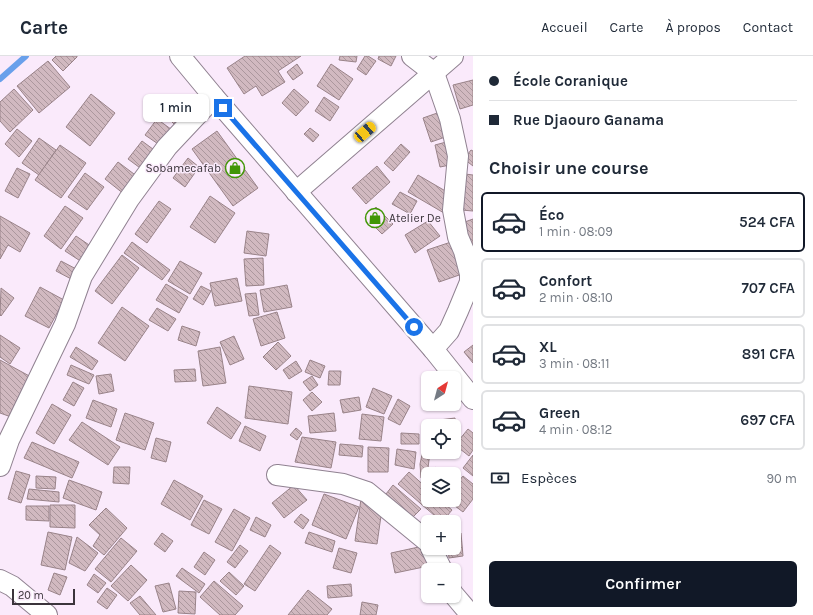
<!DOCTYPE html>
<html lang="fr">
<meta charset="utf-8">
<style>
:root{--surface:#fff;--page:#f2f2f3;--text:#1f2937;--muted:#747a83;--line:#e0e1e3;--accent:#111827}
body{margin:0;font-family:Karla,sans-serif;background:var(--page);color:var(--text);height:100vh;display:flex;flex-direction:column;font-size:15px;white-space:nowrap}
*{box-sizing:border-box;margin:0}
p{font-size:13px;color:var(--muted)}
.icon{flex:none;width:22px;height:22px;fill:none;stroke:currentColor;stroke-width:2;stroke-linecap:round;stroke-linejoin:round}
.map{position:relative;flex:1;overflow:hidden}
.sheet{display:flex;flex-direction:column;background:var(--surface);width:340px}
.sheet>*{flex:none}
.top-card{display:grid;align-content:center;height:88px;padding:0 16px;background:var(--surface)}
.needle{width:26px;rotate:36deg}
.fabs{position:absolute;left:421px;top:315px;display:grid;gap:8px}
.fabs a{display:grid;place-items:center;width:40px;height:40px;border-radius:6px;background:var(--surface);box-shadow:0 1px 3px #0004;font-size:20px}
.scale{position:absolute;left:12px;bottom:10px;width:63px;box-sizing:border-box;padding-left:4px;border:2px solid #3b343b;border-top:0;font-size:11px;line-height:14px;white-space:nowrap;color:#3b343b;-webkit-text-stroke:3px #faeafb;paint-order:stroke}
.end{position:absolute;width:18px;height:18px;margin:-9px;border:5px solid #1a73e8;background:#fff;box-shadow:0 0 0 2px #fff}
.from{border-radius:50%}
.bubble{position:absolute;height:28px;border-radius:6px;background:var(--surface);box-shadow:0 1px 3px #0004;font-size:13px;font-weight:600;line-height:28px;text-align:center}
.car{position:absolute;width:12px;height:24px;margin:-12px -6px;border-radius:5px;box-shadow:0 0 3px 1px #0007;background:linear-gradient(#f5c518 24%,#345 0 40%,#f5c518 0 76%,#345 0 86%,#f5c518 0)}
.top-card b{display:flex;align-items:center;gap:14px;height:38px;font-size:15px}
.top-card b+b{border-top:1px solid var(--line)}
.top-card i{width:10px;height:10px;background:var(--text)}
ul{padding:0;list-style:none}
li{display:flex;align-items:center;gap:12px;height:60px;margin:0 8px 6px;padding:0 8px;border:2px solid var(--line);border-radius:6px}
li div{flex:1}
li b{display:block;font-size:15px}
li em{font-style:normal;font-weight:600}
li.on{border-color:var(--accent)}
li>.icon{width:36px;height:36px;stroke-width:1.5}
h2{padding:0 16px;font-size:18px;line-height:48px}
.pay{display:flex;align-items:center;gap:10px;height:44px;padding:0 16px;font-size:15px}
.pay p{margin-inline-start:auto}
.cta{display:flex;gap:8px;margin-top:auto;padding:8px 16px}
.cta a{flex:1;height:46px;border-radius:6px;background:var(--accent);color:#fff;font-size:16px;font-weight:600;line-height:46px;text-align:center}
header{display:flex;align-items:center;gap:24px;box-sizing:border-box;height:56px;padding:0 20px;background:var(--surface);border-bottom:1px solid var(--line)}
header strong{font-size:19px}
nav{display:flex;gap:22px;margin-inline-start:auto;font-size:14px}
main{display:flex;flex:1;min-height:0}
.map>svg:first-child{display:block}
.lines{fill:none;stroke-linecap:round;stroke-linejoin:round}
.stream{stroke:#69a0eb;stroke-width:6}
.building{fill:url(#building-back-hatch);stroke:#998389}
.minor-casing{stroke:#908291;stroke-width:22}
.minor{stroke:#fff;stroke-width:20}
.route{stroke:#1a73e8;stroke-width:5}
.labels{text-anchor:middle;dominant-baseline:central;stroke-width:3;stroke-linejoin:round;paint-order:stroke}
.poi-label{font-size:12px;fill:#3b343b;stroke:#faeafb;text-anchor:end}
</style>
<header>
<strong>Carte</strong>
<nav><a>Accueil</a><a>Carte</a><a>À propos</a><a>Contact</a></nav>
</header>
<main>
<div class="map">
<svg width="473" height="559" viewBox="0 0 473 559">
<defs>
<pattern id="building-back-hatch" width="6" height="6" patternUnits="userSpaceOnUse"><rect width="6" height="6" fill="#d1b9c0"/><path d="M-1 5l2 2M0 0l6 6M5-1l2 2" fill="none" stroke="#ab979d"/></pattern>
</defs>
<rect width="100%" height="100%" fill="#faeafb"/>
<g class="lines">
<polyline class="stream" points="0,23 26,0"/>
</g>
<g class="building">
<polygon points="56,0 77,0 77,1 63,15 52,4"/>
<polygon points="245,0 301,0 278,15 285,26 262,40 256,30 244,38 227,12"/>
<polygon points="340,0 357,0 356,6 339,4"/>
<polygon points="365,0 368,0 376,5 366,19 357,13"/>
<polygon points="379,0 396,0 391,10 378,3"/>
<polygon points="48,5 70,31 39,57 17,30"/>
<polygon points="297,8 303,17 293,24 287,16"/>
<polygon points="331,8 353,23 339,44 317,30"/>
<polygon points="473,24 473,49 460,53 453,29"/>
<polygon points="14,33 33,54 10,76 0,65 0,46"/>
<polygon points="294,33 309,46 296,60 282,47"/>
<polygon points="91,38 115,57 90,90 66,71"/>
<polygon points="324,41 339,51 330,65 315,55"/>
<polygon points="179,50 190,61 179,73 168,62"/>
<polygon points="443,55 451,79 431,86 423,62"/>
<polygon points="157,63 175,76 164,92 145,79"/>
<polygon points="310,72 319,79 313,86 304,78"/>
<polygon points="17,73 32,85 19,101 5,88"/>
<polygon points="217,75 258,132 233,150 192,93"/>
<polygon points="39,82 56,94 39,119 22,107"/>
<polygon points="142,85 165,102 151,120 128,103"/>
<polygon points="450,85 455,108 440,111 435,89"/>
<polygon points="401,88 410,96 393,115 384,107"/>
<polygon points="60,89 86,107 61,142 35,124"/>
<polygon points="471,94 473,95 473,110 464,103"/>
<polygon points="188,102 199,111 185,131 173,122"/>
<polygon points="118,106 138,121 124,138 105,123"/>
<polygon points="377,110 390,126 366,148 352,132"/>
<polygon points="17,112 30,118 18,142 5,135"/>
<polygon points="85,117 104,131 87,154 68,141"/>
<polygon points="465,118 473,119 473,155 461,154"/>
<polygon points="418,119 454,140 444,157 408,136"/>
<polygon points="400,136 417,145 410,158 392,148"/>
<polygon points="210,140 235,157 215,187 190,171"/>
<polygon points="159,145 171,153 147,187 135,178"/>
<polygon points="65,150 83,162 61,193 44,180"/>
<polygon points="376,151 393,168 382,178 366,162"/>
<polygon points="0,160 30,177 20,196 8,189 0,203"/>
<polygon points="473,163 473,195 462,167"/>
<polygon points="428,165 440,180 415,197 405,179"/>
<polygon points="247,175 269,178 266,200 244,197"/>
<polygon points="76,180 95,193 85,208 65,195"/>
<polygon points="454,185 465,217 439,226 427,194"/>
<polygon points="132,186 170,214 162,224 124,197"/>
<polygon points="122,199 139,212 112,248 95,235"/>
<polygon points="263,202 264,229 246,230 244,203"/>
<polygon points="61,205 80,215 75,225 56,215"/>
<polygon points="180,205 202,217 190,238 168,225"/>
<polygon points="237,222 242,245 215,250 210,227"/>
<polygon points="166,228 188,241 179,257 156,244"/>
<polygon points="287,229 292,251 264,256 260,234"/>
<polygon points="201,230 211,235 203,249 193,243"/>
<polygon points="40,231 64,244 49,272 25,260"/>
<polygon points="1,232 14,242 1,260 0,259"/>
<polygon points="256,237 259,259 249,260 245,238"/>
<polygon points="122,251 149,270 125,305 98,287"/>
<polygon points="157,252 176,263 168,275 149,264"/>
<polygon points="277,256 285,282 261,290 253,263"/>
<polygon points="182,270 200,276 196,290 178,284"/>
<polygon points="0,279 20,292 10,308 0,301"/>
<polygon points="234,280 244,303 230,309 220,286"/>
<polygon points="278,286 291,300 276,314 263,301"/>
<polygon points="473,289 473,307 464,296"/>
<polygon points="76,291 98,305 92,314 70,301"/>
<polygon points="220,291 226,327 203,330 198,295"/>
<polygon points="0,304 33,322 14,362 0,357"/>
<polygon points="310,304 325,310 320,322 305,316"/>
<polygon points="296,305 302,315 289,323 283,314"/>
<polygon points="71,309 94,319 89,328 67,319"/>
<polygon points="195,313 196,325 175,326 174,314"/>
<polygon points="329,315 341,315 340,329 328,329"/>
<polygon points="111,318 114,335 99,338 96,320"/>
<polygon points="312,320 318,329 310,335 303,326"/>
<polygon points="73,326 84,332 74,350 63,344"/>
<polygon points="249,330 292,336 288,368 245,362"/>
<polygon points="373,332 392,340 384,358 366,351"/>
<polygon points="312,336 322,346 312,355 303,344"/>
<polygon points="359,341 361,354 343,357 340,344"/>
<polygon points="398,343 410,350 400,369 388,363"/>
<polygon points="93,344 117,353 111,371 86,362"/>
<polygon points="52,348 71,359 54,388 36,377"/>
<polygon points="217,351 241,367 231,383 207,367"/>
<polygon points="125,357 154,367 145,394 116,384"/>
<polygon points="334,357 336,375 310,377 308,360"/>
<polygon points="362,358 384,361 381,385 359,383"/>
<polygon points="455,362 457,386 454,386 454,370 432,370 431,365"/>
<polygon points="82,366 120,391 108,409 69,384"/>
<polygon points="245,370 266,380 260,395 239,385"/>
<polygon points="296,372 302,377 297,384 290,379"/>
<polygon points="468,373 473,377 473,394 469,400 455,389"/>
<polygon points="401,377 419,378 419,388 401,388"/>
<polygon points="302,381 336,386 331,412 295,406"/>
<polygon points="156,382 171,386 166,406 151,402"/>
<polygon points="32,386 79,406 72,422 24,402"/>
<polygon points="340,388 363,390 362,401 339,399"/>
<polygon points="368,391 389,392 388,416 368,416"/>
<polygon points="397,393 416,396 414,413 395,409"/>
<polygon points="423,394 430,396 427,420 421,422 420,408"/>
<polygon points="473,399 473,420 463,412"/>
<polygon points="114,411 130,411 129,428 113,427"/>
<polygon points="435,411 443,418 429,418"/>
<polygon points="16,415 30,419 21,447 8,443"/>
<polygon points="409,416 428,433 428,444 440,444 452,454 442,466 398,428"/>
<polygon points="36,420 56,421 55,433 36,432"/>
<polygon points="463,420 473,428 473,443 463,456 447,444 454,444 454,431"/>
<polygon points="69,424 102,436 96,454 63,442"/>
<polygon points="174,424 203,440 190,464 161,448"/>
<polygon points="294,429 307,444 284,462 272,447"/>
<polygon points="393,429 421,453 413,461 386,438"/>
<polygon points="29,433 59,436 59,446 27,443"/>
<polygon points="362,436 384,439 377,488 355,485"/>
<polygon points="324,438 359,451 346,483 312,469"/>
<polygon points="204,444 222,453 209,478 191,469"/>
<polygon points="50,449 75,449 75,472 50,471"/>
<polygon points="26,450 49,450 49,465 26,464"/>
<polygon points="106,452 127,472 104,499 93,490 100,479 89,469"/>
<polygon points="234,453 250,462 232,495 215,486"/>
<polygon points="301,458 309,464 303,473 294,466"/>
<polygon points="256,461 271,469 265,481 250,474"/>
<polygon points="48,476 72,481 65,514 41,509"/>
<polygon points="309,476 335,485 332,496 305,487"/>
<polygon points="162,477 173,485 165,496 154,488"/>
<polygon points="461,477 463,500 449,502 448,492 454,492 454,478"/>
<polygon points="77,481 98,497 85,515 69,507"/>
<polygon points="121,482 137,495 111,526 95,513"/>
<polygon points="240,489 248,495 235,512 227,506"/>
<polygon points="270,489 281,497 255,535 244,528"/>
<polygon points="428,489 438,508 395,517 391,497"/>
<polygon points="339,492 357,497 351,517 333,512"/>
<polygon points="204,496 215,504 205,519 194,511"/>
<polygon points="131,509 147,524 128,545 111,530"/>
<polygon points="182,512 205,528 199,537 176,520"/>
<polygon points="229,516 244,530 236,539 220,525"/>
<polygon points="54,517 67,521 60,539 48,534"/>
<polygon points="94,518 106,527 98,537 87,529"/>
<polygon points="214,525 243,550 235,559 220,559 200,541"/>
<polygon points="169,527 176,553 163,556 155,530"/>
<polygon points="351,528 352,540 328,542 327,530"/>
<polygon points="107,532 117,539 107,553 97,546"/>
<polygon points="308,534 332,553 327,559 288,559"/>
<polygon points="179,535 196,536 195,558 178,557"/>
<polygon points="140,540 156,559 140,559 130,547"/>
<polygon points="362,546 378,549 376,559 360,559"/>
</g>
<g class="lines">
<defs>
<g id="minor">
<polyline points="180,0 214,41 433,293 473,343"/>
<polyline points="412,0 434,17 450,63 458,100 453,154 458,181 464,195 470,218 470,226 458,255 449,275 433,293"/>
<polyline points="296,136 453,0"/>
<polyline points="0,410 9,384 65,268 82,220 129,143 167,91 214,41"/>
<polyline points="277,419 343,428 367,436 428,486"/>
<polyline points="431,492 442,514"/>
<polyline points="0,524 12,530 47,559"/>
<polyline points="454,539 471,559"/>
</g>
</defs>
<use href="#minor" class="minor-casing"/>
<use href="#minor" class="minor"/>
</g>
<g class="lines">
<polyline class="route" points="223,52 414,271"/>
</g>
<defs>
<symbol id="shop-ring" viewBox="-11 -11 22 22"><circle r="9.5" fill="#faeafb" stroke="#419606" stroke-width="1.5"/><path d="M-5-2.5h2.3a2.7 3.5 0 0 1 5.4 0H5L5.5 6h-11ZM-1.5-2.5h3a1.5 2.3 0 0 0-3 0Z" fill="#419606"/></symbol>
</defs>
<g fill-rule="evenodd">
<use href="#shop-ring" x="224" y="101" width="22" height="22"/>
<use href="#shop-ring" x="364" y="151" width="22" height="22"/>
</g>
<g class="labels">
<g class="poi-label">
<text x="221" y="112">Sobamecafab</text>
<text x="389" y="162" text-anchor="start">Atelier De</text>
</g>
</g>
</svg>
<div class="fabs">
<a><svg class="needle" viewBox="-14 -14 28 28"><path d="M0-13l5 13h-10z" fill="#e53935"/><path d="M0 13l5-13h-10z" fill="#747a83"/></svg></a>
<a><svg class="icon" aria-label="locate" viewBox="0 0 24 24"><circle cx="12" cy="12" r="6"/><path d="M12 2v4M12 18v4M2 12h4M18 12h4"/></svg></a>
<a><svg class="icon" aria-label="layers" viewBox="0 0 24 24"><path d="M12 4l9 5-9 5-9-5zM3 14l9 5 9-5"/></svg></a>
<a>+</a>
<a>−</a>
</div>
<div class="scale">20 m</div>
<i class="end from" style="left:414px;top:271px"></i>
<i class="end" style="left:223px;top:52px"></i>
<div class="bubble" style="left:143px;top:38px;width:66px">1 min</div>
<i class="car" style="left:365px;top:76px;rotate:49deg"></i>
</div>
<section class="sheet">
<div class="top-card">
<b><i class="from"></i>École Coranique</b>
<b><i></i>Rue Djaouro Ganama</b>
</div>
<h2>Choisir une course</h2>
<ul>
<li class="on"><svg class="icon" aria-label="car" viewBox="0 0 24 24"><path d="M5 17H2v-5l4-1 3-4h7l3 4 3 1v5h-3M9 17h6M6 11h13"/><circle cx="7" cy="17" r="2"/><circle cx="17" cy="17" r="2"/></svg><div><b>Éco</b><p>1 min · 08:09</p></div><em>524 CFA</em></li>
<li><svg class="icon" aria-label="car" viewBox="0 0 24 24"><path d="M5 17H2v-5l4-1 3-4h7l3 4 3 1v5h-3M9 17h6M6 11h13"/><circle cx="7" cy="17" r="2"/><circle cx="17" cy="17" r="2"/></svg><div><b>Confort</b><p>2 min · 08:10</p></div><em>707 CFA</em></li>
<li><svg class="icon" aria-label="car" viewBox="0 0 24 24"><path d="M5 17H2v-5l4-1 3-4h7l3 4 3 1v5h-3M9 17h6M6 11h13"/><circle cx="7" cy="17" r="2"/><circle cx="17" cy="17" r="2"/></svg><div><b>XL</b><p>3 min · 08:11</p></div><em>891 CFA</em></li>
<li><svg class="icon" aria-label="car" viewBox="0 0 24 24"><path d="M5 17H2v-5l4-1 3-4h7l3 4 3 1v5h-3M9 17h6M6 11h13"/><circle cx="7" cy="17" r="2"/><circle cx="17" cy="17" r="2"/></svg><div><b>Green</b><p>4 min · 08:12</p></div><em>697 CFA</em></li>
</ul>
<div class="pay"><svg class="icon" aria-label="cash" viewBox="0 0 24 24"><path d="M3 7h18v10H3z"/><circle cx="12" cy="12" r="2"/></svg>Espèces<p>90 m</p></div>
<div class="cta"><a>Confirmer</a></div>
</section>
</main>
